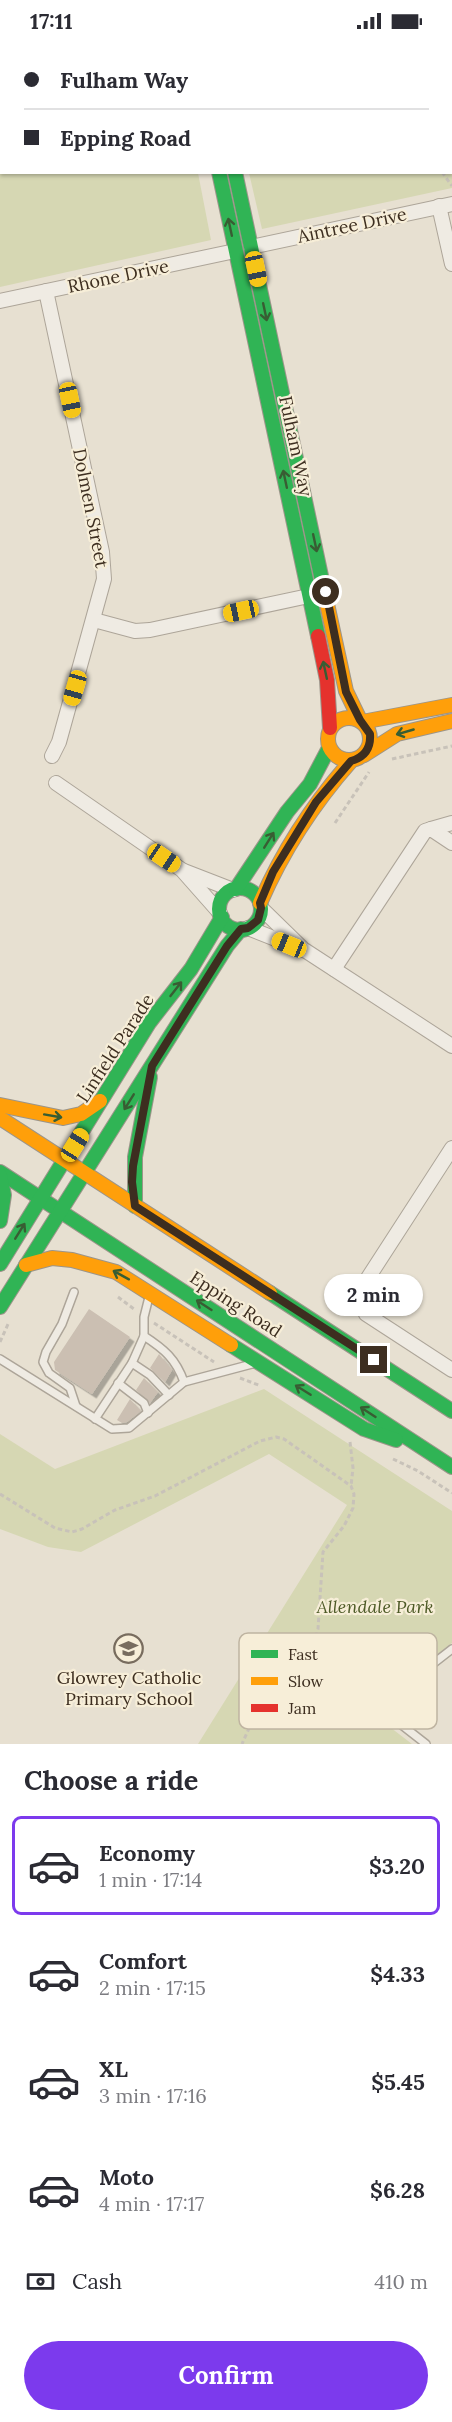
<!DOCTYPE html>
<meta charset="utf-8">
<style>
:root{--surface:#fff;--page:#f2f2f3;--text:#2b2b33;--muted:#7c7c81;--line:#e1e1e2;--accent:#7c3aed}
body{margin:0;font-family:Lora,serif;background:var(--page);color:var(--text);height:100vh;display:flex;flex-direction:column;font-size:22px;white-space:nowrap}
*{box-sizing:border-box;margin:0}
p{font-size:20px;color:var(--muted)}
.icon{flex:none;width:33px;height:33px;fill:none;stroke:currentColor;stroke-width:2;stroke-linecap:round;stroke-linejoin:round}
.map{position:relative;height:1702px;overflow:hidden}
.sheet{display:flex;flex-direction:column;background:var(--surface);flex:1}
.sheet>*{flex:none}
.hud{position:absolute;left:0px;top:0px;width:453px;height:132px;box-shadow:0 2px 4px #0004;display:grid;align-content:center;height:132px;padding:0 24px;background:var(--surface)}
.end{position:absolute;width:27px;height:27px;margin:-14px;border:8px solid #3d2e20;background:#fff;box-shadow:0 0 0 3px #fff}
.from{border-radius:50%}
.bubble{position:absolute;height:42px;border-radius:21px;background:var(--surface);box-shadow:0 2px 4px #0004;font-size:20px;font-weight:800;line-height:42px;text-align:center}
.car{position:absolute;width:18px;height:36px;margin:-18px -9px;border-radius:8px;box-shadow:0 0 4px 2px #0007;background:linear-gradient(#f5c518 24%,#345 0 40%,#f5c518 0 76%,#345 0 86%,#f5c518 0)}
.hud b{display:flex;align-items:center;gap:21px;height:57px;font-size:22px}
.hud b+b{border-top:2px solid var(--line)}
.hud i{width:15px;height:15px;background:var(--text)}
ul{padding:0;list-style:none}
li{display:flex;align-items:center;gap:18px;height:99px;margin:0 12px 9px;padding:0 12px;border:3px solid transparent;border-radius:9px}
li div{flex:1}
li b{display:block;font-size:22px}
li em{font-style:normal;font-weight:800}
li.selected{border-color:var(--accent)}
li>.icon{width:54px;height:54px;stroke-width:1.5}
h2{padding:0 24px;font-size:27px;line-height:72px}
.pay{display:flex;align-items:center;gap:15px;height:66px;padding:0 24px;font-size:22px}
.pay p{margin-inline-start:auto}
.cta{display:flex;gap:12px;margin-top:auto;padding:12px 24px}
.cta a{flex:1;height:69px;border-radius:36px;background:var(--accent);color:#fff;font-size:24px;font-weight:800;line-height:69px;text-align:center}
.status{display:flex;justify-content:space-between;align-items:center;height:42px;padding:0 30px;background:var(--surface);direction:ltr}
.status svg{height:16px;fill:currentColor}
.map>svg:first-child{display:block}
.green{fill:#d6d7b3}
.building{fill:#cbbfb2;filter:url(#shadow)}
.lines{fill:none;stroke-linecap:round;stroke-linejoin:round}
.lane-casing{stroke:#ada599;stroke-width:10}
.street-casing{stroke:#ada599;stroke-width:16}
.fast-casing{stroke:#9c958a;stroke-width:16}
.slow-casing{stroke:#9c958a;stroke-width:16}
.jam-casing{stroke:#9c958a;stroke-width:16}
.path{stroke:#c8c2b9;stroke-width:3;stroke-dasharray:4.5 3;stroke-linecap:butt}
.lane{stroke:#efebe3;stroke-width:7}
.street{stroke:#efebe3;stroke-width:14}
.fast{stroke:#30b455;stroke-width:14}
.slow{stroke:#ff9f0a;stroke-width:14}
.jam{stroke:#e5322d;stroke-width:14}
.oneway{stroke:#385d33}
.route{stroke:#3d2e20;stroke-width:8}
.labels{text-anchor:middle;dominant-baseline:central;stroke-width:4.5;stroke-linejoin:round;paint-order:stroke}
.street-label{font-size:18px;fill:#3d2e20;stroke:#f7eed8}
.park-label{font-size:18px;font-style:italic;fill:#4d5a26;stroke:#f7eed8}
.poi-label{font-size:18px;fill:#3d2e20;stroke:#f7eed8}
.key{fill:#f7eed8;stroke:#bfb4a1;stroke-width:1.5}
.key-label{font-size:16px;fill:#3d2e20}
</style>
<div class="status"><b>17:11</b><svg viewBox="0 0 49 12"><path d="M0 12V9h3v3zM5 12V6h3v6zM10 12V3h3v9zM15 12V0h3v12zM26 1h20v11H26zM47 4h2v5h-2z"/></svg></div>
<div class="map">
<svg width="452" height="1702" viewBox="0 0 452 1702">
<defs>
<filter id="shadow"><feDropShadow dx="4.5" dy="4.5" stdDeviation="0" flood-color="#0004"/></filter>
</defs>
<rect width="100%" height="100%" fill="#e7e0d1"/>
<g class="green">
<polygon points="0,0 173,0 2,2 2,130 198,131 211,198 0,245"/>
<polygon points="219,0 452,0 452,146 262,187 249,131 452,130 452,2"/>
<polygon points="264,1347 452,1469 452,1601 406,1636 364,1659 365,1666 412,1702 198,1702 347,1463 269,1412 81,1510 48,1505 0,1487 0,1392 55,1427"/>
</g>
<g class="building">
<polygon points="89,1267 130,1295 92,1352 55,1328 54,1320"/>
<polygon points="159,1312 172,1328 165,1340 150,1326"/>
<polygon points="144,1336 158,1350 150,1361 136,1348"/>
<polygon points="130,1357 141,1369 127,1380 122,1381 117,1378"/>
</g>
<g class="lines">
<defs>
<g id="lane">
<polyline points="74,1250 62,1282 46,1310 43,1320 49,1331 70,1346 76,1364"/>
<path d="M149 1255 144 1275V1294C164 1307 176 1317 184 1340"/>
<polyline points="0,1317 112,1387 129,1386 184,1340 252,1322"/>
<polyline points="132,1321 150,1333 169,1353"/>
<polyline points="118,1341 144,1361 148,1371"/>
<polyline points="95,1377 132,1321 144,1294"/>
<polyline points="426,1702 371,1659 407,1642 452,1607"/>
</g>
<g id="street">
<polyline points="439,164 452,222"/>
<polyline points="251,205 452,162"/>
<polyline points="46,249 102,510 104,537 59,700 52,714"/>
<polyline points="0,259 235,209"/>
<polyline points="94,578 135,589 150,588 318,552"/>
<polyline points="56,741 182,828 220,871"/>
<polyline points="431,787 452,781"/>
<polyline points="184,829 233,848"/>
<polyline points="261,866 302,906"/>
<polyline points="248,886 306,909 452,1004"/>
<polyline points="334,927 425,789 431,787 452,801"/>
<polyline points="452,1106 366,1239 360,1258 366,1272 452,1328"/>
</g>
<g id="fast">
<polyline points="190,0 190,2"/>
<polyline points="207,0 208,2"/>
<polyline points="219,130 318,594"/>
<polyline points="235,130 324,548"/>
<circle cx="240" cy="867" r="21"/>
<polyline points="236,847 287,770 310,742 329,706"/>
<polyline points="0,1130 452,1425"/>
<polyline points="0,1133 4,1153 0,1179"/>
<polyline points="135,1164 135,1115 150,1035"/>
<polyline points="0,1222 149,981 191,927 222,875"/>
<polyline points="270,1251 452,1369"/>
<polyline points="0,1265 227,904 241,887"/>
<polyline points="231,1303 364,1387 396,1398"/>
</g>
<g id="slow">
<polyline points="324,548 346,649 360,678"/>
<circle cx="349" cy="697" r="21"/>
<polyline points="362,680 452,663"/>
<polyline points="364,713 397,692 452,679"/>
<path d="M260 861C283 808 313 762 351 719"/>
<polyline points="0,1063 63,1076 81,1072 100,1059"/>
<polyline points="0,1076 270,1251"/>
<polyline points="26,1223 52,1216 72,1218 116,1230 231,1303"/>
</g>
<polyline id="jam" points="318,594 327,638 330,686"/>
</defs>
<use href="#lane" class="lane-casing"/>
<use href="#street" class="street-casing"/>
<use href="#fast" class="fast-casing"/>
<use href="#slow" class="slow-casing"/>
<use href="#jam" class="jam-casing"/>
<g class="path">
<polyline points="393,2 394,0"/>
<polyline points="442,130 452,144"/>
<polyline points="392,717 452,704"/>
<polyline points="335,781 369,730"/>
<polyline points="118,1255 134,1267"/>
<polyline points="154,1281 214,1320"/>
<polyline points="0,1300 9,1280"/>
<polyline points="240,1336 261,1344"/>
<polyline points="350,1400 353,1426 351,1444"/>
<polyline points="393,1417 418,1429 452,1451"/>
<polyline points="0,1452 55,1486 72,1490 82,1487 115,1468 155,1454 260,1399 276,1395 284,1397 351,1444 354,1452 353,1466 344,1484 323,1510 318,1587 305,1627 254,1675 242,1702"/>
</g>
<use href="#lane" class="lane"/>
<use href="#street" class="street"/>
<use href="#fast" class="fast"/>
<use href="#slow" class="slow"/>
<use href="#jam" class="jam"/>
</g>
<defs><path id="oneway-shaft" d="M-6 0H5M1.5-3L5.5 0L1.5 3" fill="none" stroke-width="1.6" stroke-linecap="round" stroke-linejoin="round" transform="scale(1.5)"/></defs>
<g class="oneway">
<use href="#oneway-shaft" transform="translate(230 185) rotate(-102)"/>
<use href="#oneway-shaft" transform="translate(265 270) rotate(78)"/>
<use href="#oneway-shaft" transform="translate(285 437) rotate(-102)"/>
<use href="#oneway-shaft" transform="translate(315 501) rotate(78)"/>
<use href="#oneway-shaft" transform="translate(325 628) rotate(-102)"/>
<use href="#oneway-shaft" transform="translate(405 690) rotate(164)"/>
<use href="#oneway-shaft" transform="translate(269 798) rotate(-58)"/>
<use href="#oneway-shaft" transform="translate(176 947) rotate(-52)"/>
<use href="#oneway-shaft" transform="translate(129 1060) rotate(122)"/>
<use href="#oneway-shaft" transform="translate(53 1074) rotate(10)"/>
<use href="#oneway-shaft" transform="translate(20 1189) rotate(-58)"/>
<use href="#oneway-shaft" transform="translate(121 1233) rotate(-151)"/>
<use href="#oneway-shaft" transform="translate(204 1263) rotate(-147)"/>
<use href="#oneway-shaft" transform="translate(303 1348) rotate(-148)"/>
<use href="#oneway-shaft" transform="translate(368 1370) rotate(-147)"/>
</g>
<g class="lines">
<path class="route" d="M326 550 346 650 360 678 370 692C371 706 365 715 351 719L316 760 273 830 260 861 261 866 258 878 248 886 241 887 227 904 152 1024 133 1124 132 1140 135 1164 374 1318"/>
</g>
<defs>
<symbol id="school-ring" viewBox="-11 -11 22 22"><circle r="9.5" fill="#f7eed8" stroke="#786c5e" stroke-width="1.5"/><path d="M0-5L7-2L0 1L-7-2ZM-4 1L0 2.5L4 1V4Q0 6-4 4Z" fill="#786c5e"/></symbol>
</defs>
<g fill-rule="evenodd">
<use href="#school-ring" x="112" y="1590" width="33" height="33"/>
</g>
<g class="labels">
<g class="street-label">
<text transform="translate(352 183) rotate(-12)">Aintree Drive</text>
<text transform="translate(118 234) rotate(-12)">Rhone Drive</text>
<text transform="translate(296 404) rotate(78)">Fulham Way</text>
<text transform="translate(91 466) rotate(79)">Dolmen Street</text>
<text transform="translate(115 1006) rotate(-57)">Linfield Parade</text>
<text transform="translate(236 1262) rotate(33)">Epping Road</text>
</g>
<g class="park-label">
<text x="375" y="1564">Allendale Park</text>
</g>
<g class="poi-label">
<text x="129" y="1635">Glowrey Catholic<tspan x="129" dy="21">Primary School</tspan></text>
</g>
</g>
<rect x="239" y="1591" width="198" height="96" rx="9" class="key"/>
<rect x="251" y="1608" width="27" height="8" fill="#30b455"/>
<rect x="251" y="1635" width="27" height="8" fill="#ff9f0a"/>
<rect x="251" y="1662" width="27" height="8" fill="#e5322d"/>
<g class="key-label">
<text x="288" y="1618">Fast</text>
<text x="288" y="1645">Slow</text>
<text x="288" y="1672">Jam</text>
</g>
</svg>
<i class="end from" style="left:326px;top:550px"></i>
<i class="end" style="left:374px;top:1318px"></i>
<div class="bubble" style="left:324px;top:1232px;width:99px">2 min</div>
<i class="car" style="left:256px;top:227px;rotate:168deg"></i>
<i class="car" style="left:70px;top:358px;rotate:168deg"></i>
<i class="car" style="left:241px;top:569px;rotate:258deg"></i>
<i class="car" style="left:75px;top:646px;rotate:196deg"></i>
<i class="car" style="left:164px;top:816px;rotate:124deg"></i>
<i class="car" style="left:289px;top:903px;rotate:292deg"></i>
<i class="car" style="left:75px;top:1103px;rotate:32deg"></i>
<div class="hud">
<b><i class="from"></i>Fulham Way</b>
<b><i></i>Epping Road</b>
</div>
</div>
<section class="sheet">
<h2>Choose a ride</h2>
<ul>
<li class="selected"><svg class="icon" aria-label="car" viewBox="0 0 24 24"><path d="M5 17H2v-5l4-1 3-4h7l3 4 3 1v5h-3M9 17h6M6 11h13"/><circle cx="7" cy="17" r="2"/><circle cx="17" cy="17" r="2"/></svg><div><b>Economy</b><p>1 min · 17:14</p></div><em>$3.20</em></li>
<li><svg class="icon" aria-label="car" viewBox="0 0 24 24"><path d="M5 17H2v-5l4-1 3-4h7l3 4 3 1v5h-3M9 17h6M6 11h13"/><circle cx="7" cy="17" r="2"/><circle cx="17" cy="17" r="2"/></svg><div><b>Comfort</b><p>2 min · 17:15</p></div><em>$4.33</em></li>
<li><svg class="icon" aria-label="car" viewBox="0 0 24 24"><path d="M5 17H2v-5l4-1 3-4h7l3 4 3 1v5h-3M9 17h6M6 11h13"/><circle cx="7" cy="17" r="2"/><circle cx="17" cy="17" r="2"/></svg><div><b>XL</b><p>3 min · 17:16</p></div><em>$5.45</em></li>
<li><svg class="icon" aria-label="car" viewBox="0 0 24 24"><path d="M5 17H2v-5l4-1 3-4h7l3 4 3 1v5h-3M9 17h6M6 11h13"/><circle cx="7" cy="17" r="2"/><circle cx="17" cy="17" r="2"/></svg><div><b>Moto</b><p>4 min · 17:17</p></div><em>$6.28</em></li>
</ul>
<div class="pay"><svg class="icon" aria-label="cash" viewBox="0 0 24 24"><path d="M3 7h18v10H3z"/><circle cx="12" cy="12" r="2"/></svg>Cash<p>410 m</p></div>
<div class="cta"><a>Confirm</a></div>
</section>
